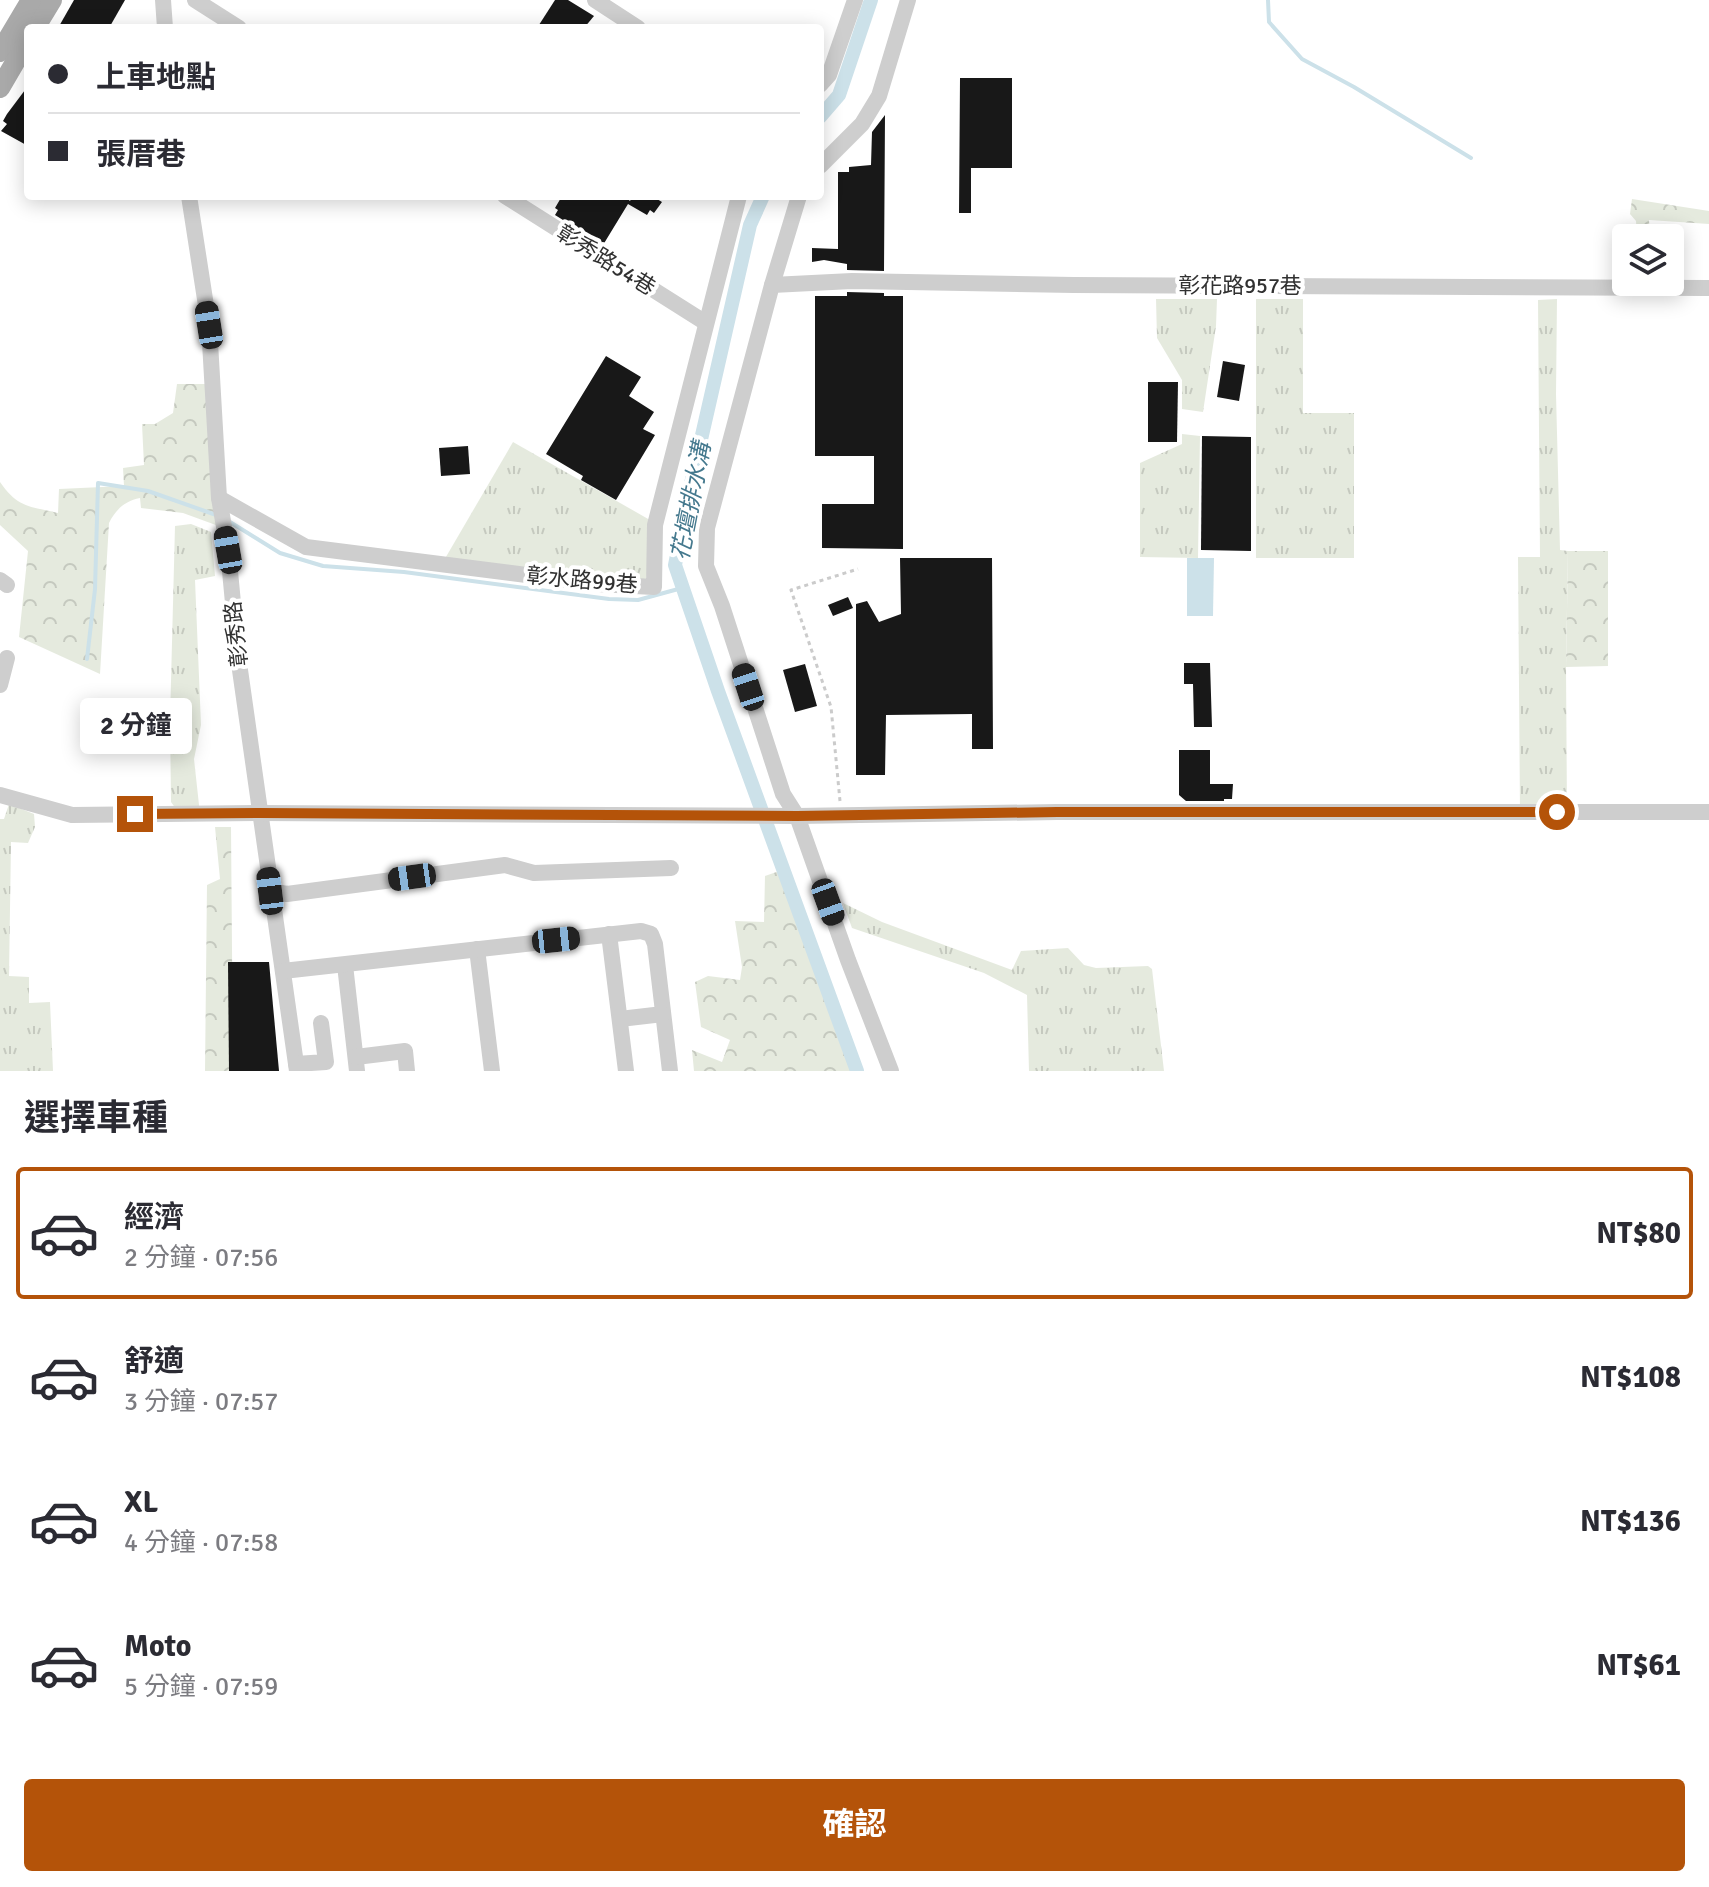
<!DOCTYPE html>
<html lang="zh-TW">
<meta charset="utf-8">
<style>
:root{--surface:#fff;--page:#f2f2f3;--text:#2b2b33;--muted:#7c7c81;--line:#e1e1e2;--accent:#b45309}
body{margin:0;font-family:Signika,"Noto Sans TC",sans-serif;background:var(--page);color:var(--text);height:100vh;display:flex;flex-direction:column;font-size:30px;white-space:nowrap}
*{box-sizing:border-box;margin:0}
p{font-size:26px;color:var(--muted)}
.icon{flex:none;width:44px;height:44px;fill:none;stroke:currentColor;stroke-width:2;stroke-linecap:round;stroke-linejoin:round}
.map{position:relative;height:1071px;overflow:hidden}
.panel{display:flex;flex-direction:column;background:var(--surface);flex:1}
.panel>*{flex:none}
.guide{position:absolute;left:24px;top:24px;width:800px;height:176px;border-radius:8px;box-shadow:0 4px 20px #0003;display:grid;align-content:center;height:176px;padding:0 24px;background:var(--surface)}
.tools{position:absolute;left:1612px;top:224px;display:grid;gap:16px}
.tools a{display:grid;place-items:center;width:72px;height:72px;border-radius:8px;background:var(--surface);box-shadow:0 4px 20px #0003;font-size:40px}
.end{position:absolute;width:36px;height:36px;margin:-18px;border:10px solid #b45309;background:#fff;box-shadow:0 0 0 4px #fff}
.from{border-radius:50%}
.bubble{position:absolute;height:56px;border-radius:8px;background:var(--surface);box-shadow:0 4px 20px #0003;font-size:26px;font-weight:700;line-height:56px;text-align:center}
.car{position:absolute;width:24px;height:48px;margin:-24px -12px;border-radius:10px;box-shadow:0 0 6px 2px #0007;background:linear-gradient(#222 24%,#8ab4d8 0 40%,#222 0 76%,#8ab4d8 0 86%,#222 0)}
.guide b{display:flex;align-items:center;gap:28px;height:76px;font-size:30px}
.guide b+b{border-top:2px solid var(--line)}
.guide i{width:20px;height:20px;background:var(--text)}
ul{padding:0;list-style:none}
li{display:flex;align-items:center;gap:24px;height:132px;margin:0 16px 12px;padding:0 8px;border:4px solid transparent;border-radius:8px}
li div{flex:1}
li b{display:block;font-size:30px}
li em{font-style:normal;font-weight:700}
li.on{border-color:var(--accent)}
li>.icon{width:72px;height:72px;stroke-width:1.5}
h2{padding:0 24px;font-size:36px;line-height:96px}
.cta{display:flex;gap:16px;margin-top:auto;padding:16px 24px}
.cta a{flex:1;height:92px;border-radius:8px;background:var(--accent);color:#fff;font-size:32px;font-weight:700;line-height:92px;text-align:center}
.map>svg:first-child{display:block}
.grass{fill:url(#grass-tufts)}
.forest{fill:url(#forest-crowns)}
.water{fill:#cce1e9}
.lines{fill:none;stroke-linecap:round;stroke-linejoin:round}
.stream{stroke:#cce1e9;stroke-width:4}
.canal{stroke:#cce1e9;stroke-width:14}
.building{fill:#181818}
.path{stroke:#cbcbcb;stroke-width:3;stroke-dasharray:4 4;stroke-linecap:butt}
.minor{stroke:#cecece;stroke-width:16}
.major{stroke:#a9a9a9;stroke-width:20}
.route{stroke:#b45309;stroke-width:10}
.labels{text-anchor:middle;dominant-baseline:central;stroke-width:8;stroke-linejoin:round;paint-order:stroke}
.street-label{font-size:22px;fill:#313131;stroke:#fff}
.water-label{font-size:24px;font-style:italic;fill:#45798e;stroke:#fff}
</style>
<div class="map">
<svg width="1709" height="1071" viewBox="0 0 1709 1071">
<defs>
<pattern id="grass-tufts" width="24" height="20" patternUnits="userSpaceOnUse" patternTransform="scale(2)"><rect width="24" height="20" fill="#e5eade"/><path d="M3 7l-1-3M5 7V3M7 7l1-3M15 17l-1-3M17 17v-4M19 17l1-3" fill="none" stroke="#c5c9bf"/></pattern>
<pattern id="forest-crowns" width="20" height="18" patternUnits="userSpaceOnUse" patternTransform="scale(2)"><rect width="20" height="18" fill="#e5eade"/><path d="M2 6a3 3 0 1 1 6 0M12 15a3 3 0 1 1 6 0" fill="none" stroke="#c5c9bf"/></pattern>
</defs>
<rect width="100%" height="100%" fill="#fff"/>
<g class="grass">
<polygon points="1156,299 1217,299 1216,326 1203,412 1182,409 1182,380 1157,338"/>
<polygon points="1256,299 1303,299 1303,413 1354,413 1354,558 1256,558"/>
<polygon points="1557,299 1556,394 1560,550 1568,551 1566,667 1567,812 1520,813 1518,557 1540,557 1538,300"/>
<polygon points="1182,434 1200,436 1198,558 1140,557 1140,463 1182,444"/>
<polygon points="513,442 657,524 646,579 639,583 443,562"/>
<polygon points="191,524 211,532 215,576 195,580 201,725 194,759 200,814 179,813 171,802 170,720 175,526"/>
<polygon points="9,804 34,814 35,827 28,843 11,842 9,976 29,977 29,1003 50,1002 53,1071 0,1071 0,819 4,819"/>
<polygon points="843,903 882,922 1012,970 1021,951 1068,948 1084,965 1096,968 1148,966 1152,969 1164,1071 1029,1071 1027,995 984,973 852,928"/>
</g>
<g class="forest">
<polygon points="1632,199 1709,211 1709,224 1649,220 1650,238 1637,238 1636,221 1630,214"/>
<path d="M177 384H207L224 528 183 513 141 508 140 498C125 501 116 509 109 523L100 674 19 637 28 551 0 525V482C18 508 29 506 58 513L59 489 124 486 123 468 144 465 142 424H155L173 413Z"/>
<polygon points="1568,551 1608,551 1608,666 1566,667"/>
<polygon points="215,827 231,827 233,1071 205,1071 207,885 220,879"/>
<polygon points="785,869 863,1071 694,1071 692,1050 722,1062 730,1040 701,1027 695,982 708,976 740,980 742,967 735,921 764,922 765,876"/>
</g>
<polygon class="water" points="1187,558 1214,558 1213,616 1187,616"/>
<g class="lines">
<g class="stream">
<polyline points="1268,0 1269,22 1302,59 1354,87 1471,158"/>
<polyline points="230,522 280,553 323,566 404,572 609,599 638,600 682,588"/>
<polyline points="87,659 95,589 98,483 148,491 219,516"/>
</g>
<g class="canal">
<polyline points="820,117 839,95 871,0"/>
<polyline points="763,196 750,225 692,479 675,565 718,691 857,1071"/>
</g>
</g>
<g class="building">
<polygon points="74,0 125,0 109,28 58,28"/>
<polygon points="555,0 568,0 594,16 584,28 537,28"/>
<polygon points="960,78 1012,78 1012,168 971,168 971,213 959,213"/>
<polygon points="28,86 28,146 1,131 7,124 3,121 7,114"/>
<polygon points="885,115 884,271 847,270 847,264 824,260 812,262 812,248 838,249 838,172 849,172 849,167 871,165 872,132"/>
<polygon points="562,196 624,196 630,201 633,196 652,196 662,202 654,213 650,210 647,215 628,204 603,245 555,215 558,210 555,208"/>
<polygon points="847,292 884,293 884,296 903,296 903,549 822,548 822,504 874,504 874,456 815,456 815,296 847,296"/>
<polygon points="606,356 641,377 629,396 654,412 643,429 655,435 616,500 581,480 583,476 546,454"/>
<polygon points="1223,361 1245,365 1239,401 1217,397"/>
<polygon points="1148,382 1178,382 1177,442 1148,442"/>
<polygon points="1202,436 1251,437 1251,551 1201,550"/>
<polygon points="468,446 470,474 441,476 439,448"/>
<polygon points="900,558 992,558 993,749 972,749 972,714 886,715 885,775 856,775 856,604 867,601 879,622 901,614"/>
<polygon points="848,597 853,608 833,616 828,605"/>
<polygon points="1184,663 1210,663 1212,727 1194,727 1193,684 1184,684"/>
<polygon points="805,664 817,706 795,712 783,670"/>
<polygon points="1179,750 1210,750 1210,784 1233,784 1232,799 1224,799 1224,801 1186,801 1179,795"/>
<polygon points="228,962 269,962 279,1071 229,1071"/>
</g>
<g class="lines">
<polyline class="path" points="840,801 831,707 791,590 858,569"/>
<g class="minor">
<polyline points="163,0 165,28"/>
<polyline points="195,0 239,28"/>
<polyline points="595,0 638,28"/>
<polyline points="820,85 829,75 855,0"/>
<polyline points="820,166 862,124 879,96 908,0"/>
<polyline points="189,196 209,325 219,498 228,550 238,656 297,1071"/>
<polyline points="505,196 706,323"/>
<polyline points="799,196 772,285 707,528 706,566 722,606 783,794 797,816 848,960 891,1071"/>
<polyline points="772,285 852,281 1074,285 1709,288"/>
<polyline points="219,498 306,547 597,584 654,587 655,525 739,196"/>
<polyline points="0,580 7,585"/>
<polyline points="0,685 7,658"/>
<polyline points="0,795 72,815 260,813 797,816 1057,812 1709,812"/>
<polyline points="270,891 287,894 505,865 534,873 671,868"/>
<polyline points="609,934 626,1071"/>
<polyline points="477,949 492,1071"/>
<polyline points="345,965 357,1071"/>
<polyline points="283,971 641,931 651,934 655,944 670,1071"/>
<polyline points="620,1019 663,1014"/>
<polyline points="356,1057 405,1051 407,1071"/>
<polyline points="296,1064 326,1062 321,1023"/>
</g>
<g class="major">
<polyline points="35,28 52,0"/>
<polyline points="0,52 31,0"/>
<polyline points="0,88 28,40"/>
</g>
</g>
<g class="lines">
<polyline class="route" points="135,814 260,813 797,816 1057,812 1557,812"/>
</g>
<g class="labels">
<g class="street-label">
<text transform="translate(606 260) rotate(32)">彰秀路54巷</text>
<text x="1240" y="285">彰花路957巷</text>
<text transform="translate(582 580) rotate(5)">彰水路99巷</text>
<text transform="translate(236 634) rotate(-96)">彰秀路</text>
</g>
<g class="water-label">
<text transform="translate(691 501) rotate(-79)">花壇排水溝</text>
</g>
</g>
</svg>
<div class="tools">
<a><svg class="icon" aria-label="layers" viewBox="0 0 24 24"><path d="M12 4l9 5-9 5-9-5zM3 14l9 5 9-5"/></svg></a>
</div>
<i class="end from" style="left:1557px;top:812px"></i>
<i class="end" style="left:135px;top:814px"></i>
<div class="bubble" style="left:80px;top:698px;width:112px">2 分鐘</div>
<i class="car" style="left:209px;top:325px;rotate:351deg"></i>
<i class="car" style="left:228px;top:550px;rotate:350deg"></i>
<i class="car" style="left:748px;top:687px;rotate:342deg"></i>
<i class="car" style="left:412px;top:877px;rotate:262deg"></i>
<i class="car" style="left:270px;top:891px;rotate:353deg"></i>
<i class="car" style="left:828px;top:902px;rotate:160deg"></i>
<i class="car" style="left:556px;top:940px;rotate:84deg"></i>
<div class="guide">
<b><i class="from"></i>上車地點</b>
<b><i></i>張厝巷</b>
</div>
</div>
<section class="panel">
<h2>選擇車種</h2>
<ul>
<li class="on"><svg class="icon" aria-label="car" viewBox="0 0 24 24"><path d="M5 17H2v-5l4-1 3-4h7l3 4 3 1v5h-3M9 17h6M6 11h13"/><circle cx="7" cy="17" r="2"/><circle cx="17" cy="17" r="2"/></svg><div><b>經濟</b><p>2 分鐘 · 07:56</p></div><em>NT$80</em></li>
<li><svg class="icon" aria-label="car" viewBox="0 0 24 24"><path d="M5 17H2v-5l4-1 3-4h7l3 4 3 1v5h-3M9 17h6M6 11h13"/><circle cx="7" cy="17" r="2"/><circle cx="17" cy="17" r="2"/></svg><div><b>舒適</b><p>3 分鐘 · 07:57</p></div><em>NT$108</em></li>
<li><svg class="icon" aria-label="car" viewBox="0 0 24 24"><path d="M5 17H2v-5l4-1 3-4h7l3 4 3 1v5h-3M9 17h6M6 11h13"/><circle cx="7" cy="17" r="2"/><circle cx="17" cy="17" r="2"/></svg><div><b>XL</b><p>4 分鐘 · 07:58</p></div><em>NT$136</em></li>
<li><svg class="icon" aria-label="car" viewBox="0 0 24 24"><path d="M5 17H2v-5l4-1 3-4h7l3 4 3 1v5h-3M9 17h6M6 11h13"/><circle cx="7" cy="17" r="2"/><circle cx="17" cy="17" r="2"/></svg><div><b>Moto</b><p>5 分鐘 · 07:59</p></div><em>NT$61</em></li>
</ul>
<div class="cta"><a>確認</a></div>
</section>
